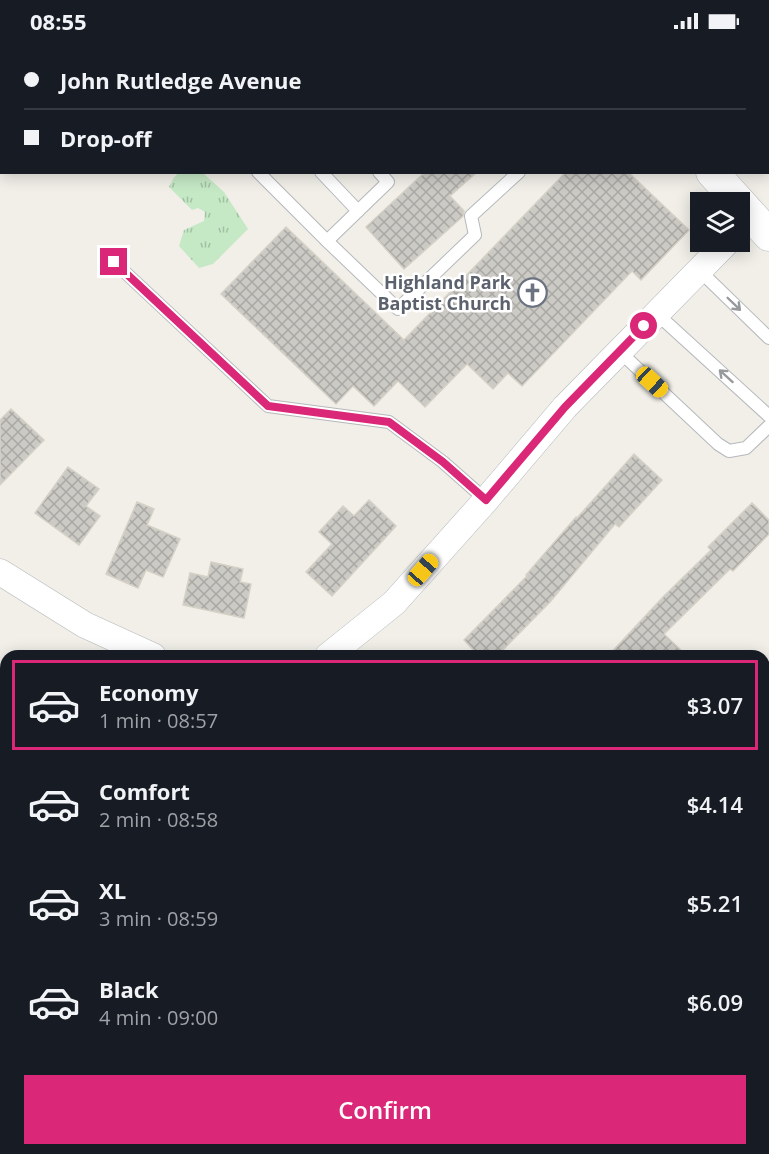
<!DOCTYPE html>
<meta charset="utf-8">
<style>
:root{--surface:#171b24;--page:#242831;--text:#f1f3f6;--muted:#9ea1a6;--line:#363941;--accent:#db2777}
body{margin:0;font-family:"Open Sans",sans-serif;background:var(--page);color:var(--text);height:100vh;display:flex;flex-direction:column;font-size:22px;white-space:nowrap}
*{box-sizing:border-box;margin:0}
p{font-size:20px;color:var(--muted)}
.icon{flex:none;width:33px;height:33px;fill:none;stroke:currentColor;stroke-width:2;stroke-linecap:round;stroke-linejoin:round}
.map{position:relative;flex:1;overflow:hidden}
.side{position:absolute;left:0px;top:608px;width:770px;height:506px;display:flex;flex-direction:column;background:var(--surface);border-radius:18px 18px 0 0;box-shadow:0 3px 15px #0003}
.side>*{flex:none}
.banner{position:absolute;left:0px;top:0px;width:770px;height:132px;box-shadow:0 3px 15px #0003;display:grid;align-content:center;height:132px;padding:0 24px;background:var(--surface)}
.tools{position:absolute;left:690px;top:150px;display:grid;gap:12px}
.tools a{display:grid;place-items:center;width:60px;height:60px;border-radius:0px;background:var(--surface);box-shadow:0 3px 15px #0003;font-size:30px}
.end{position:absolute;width:27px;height:27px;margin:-14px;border:8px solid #db2777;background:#fff;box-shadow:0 0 0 3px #fff}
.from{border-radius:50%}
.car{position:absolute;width:18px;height:36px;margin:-18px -9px;border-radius:8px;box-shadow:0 0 4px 2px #0007;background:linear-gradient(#f5c518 24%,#345 0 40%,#f5c518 0 76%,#345 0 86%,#f5c518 0)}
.banner b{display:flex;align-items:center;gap:21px;height:57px;font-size:22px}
.banner b+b{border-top:2px solid var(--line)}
.banner i{width:15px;height:15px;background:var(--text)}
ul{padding:10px 0 0;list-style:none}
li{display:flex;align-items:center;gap:18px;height:90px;margin:0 12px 9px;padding:0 12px;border:3px solid transparent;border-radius:0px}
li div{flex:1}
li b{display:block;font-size:22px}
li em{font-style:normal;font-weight:600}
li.active{border-color:var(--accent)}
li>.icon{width:54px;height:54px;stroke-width:1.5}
.cta{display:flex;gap:12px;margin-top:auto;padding:12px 24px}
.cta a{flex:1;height:69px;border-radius:0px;background:var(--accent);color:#fff;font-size:24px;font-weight:600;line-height:69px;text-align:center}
.status{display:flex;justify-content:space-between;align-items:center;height:42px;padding:0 30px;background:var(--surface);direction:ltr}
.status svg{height:16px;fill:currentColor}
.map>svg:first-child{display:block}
.park{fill:url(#park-tufts)}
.building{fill:url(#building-cross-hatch);stroke:#d6d1c6;stroke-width:1.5}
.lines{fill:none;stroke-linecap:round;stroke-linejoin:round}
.service-casing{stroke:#b5b8bc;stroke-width:14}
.minor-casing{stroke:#b5b8bc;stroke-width:27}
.tertiary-casing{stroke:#b5b8bc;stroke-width:33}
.service{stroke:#fff;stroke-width:12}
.minor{stroke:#fff;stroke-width:26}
.tertiary{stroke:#fff;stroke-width:32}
.oneway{stroke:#979a9d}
.route{stroke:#db2777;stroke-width:8}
.labels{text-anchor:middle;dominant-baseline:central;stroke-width:5;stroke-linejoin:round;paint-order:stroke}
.worship-label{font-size:18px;font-weight:bold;fill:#5b616d;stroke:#fff;text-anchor:end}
</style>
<div class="status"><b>08:55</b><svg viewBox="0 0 49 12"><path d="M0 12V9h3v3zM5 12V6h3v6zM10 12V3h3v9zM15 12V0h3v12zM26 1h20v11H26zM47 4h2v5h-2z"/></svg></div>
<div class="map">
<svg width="769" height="1112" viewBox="0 0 769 1112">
<defs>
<pattern id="park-tufts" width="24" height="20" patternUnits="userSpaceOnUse" patternTransform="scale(1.5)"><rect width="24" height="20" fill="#c5e8c5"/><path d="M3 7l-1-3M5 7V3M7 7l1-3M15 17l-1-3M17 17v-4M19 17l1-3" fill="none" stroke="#a3c0a4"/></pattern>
<pattern id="building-cross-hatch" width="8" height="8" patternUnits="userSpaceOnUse" patternTransform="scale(1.5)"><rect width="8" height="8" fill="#cccac5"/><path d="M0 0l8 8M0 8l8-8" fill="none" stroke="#a9a8a4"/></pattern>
</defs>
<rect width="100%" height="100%" fill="#f1efe8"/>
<polygon class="park" points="178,131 203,131 224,150 248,187 213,222 199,226 179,204 184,188 204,179 205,170 198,166 192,168 169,145 173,137"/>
<g class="building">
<polygon points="425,130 477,130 450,154 464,169 463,174 404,227 366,185"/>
<polygon points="566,130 628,130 689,188 641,238 632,229 522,344 508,331 493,347 467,322 425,365 398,339 374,364 353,344 336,362 221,252 286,185 404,298"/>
<polygon points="11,367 44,398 0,443 0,378"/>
<polygon points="634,412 662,438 619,485 615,482 550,560 497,614 479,614 464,598 527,534 526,533 576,475 577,476"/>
<polygon points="68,425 99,447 86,464 100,474 79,503 35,471"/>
<polygon points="369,458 396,484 332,554 306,530 332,502 319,490 343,464 354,474"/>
<polygon points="137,460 154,467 147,483 180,497 163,535 146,528 138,546 106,532"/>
<polygon points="752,461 769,478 769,492 733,529 730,527 664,592 687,614 608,614 663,555 711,508 708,505"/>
<polygon points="211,520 243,527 240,540 251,542 244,576 183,563 190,531 208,535"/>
</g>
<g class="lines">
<defs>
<g id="service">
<polyline points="458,0 459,2"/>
<polyline points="768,106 769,107"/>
<polyline points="258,130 327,199 398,267 475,193 471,174 519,130"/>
<polyline points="321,130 358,169 327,199"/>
<polyline points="358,169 388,140 379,130"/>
<polyline points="114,220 268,364 389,380 443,420 486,458"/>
<polyline points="699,228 769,296"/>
<polyline points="656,271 769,374"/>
<polyline points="619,309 718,402 729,409 746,406 769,384"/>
<polyline points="764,741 769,740"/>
<polyline points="764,877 769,881"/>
</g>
<g id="minor">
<polyline points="0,530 85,583 153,614"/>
<polyline points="328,614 394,561 486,458 565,365 727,200"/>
<polyline points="764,936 769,931"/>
<polyline points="732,1107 733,1112"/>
<polyline points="483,1112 492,1107"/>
</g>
<g id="tertiary">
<polyline points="596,0 597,2"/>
<polyline points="712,130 769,193"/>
</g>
</defs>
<use href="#service" class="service-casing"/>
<use href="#minor" class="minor-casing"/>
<use href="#tertiary" class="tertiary-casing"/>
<use href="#service" class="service"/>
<use href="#minor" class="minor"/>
<use href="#tertiary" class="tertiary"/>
</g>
<defs><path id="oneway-shaft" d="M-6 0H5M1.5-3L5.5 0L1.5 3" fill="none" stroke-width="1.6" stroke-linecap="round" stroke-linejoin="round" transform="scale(1.5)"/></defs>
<g class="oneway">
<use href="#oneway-shaft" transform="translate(734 262) rotate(44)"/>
<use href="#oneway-shaft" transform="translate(726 334) rotate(-138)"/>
</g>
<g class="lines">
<polyline class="route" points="114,220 268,364 389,380 443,420 486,458 565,365 644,284"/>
</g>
<defs>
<symbol id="church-ring" viewBox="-11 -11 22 22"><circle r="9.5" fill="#fff" stroke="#6b7280" stroke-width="1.5"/><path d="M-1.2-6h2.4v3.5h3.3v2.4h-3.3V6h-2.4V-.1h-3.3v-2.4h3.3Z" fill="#6b7280"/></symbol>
</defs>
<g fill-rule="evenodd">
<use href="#church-ring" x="516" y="234" width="33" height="33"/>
</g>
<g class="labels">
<g class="worship-label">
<text x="511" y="240">Highland Park<tspan x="511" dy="21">Baptist Church</tspan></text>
</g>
</g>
</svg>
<div class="tools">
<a><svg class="icon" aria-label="layers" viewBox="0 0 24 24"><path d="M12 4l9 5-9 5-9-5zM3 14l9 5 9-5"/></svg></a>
</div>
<i class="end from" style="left:644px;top:284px"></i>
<i class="end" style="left:114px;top:220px"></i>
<i class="car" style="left:652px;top:340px;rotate:133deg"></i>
<i class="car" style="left:423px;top:528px;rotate:41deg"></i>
<div class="banner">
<b><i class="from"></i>John Rutledge Avenue</b>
<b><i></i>Drop-off</b>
</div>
<section class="side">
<ul>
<li class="active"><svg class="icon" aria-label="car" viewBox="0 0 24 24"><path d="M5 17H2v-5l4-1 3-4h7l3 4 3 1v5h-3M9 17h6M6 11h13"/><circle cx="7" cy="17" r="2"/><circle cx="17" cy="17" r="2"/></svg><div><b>Economy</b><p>1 min · 08:57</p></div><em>$3.07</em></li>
<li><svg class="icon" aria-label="car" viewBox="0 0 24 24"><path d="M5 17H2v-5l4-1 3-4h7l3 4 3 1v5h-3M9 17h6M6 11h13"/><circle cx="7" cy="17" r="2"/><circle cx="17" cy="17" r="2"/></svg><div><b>Comfort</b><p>2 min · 08:58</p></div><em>$4.14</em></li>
<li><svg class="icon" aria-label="car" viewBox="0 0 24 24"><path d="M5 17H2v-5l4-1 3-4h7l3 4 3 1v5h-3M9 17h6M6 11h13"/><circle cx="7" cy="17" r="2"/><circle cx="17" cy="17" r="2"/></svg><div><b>XL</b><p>3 min · 08:59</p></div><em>$5.21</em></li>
<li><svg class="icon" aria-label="car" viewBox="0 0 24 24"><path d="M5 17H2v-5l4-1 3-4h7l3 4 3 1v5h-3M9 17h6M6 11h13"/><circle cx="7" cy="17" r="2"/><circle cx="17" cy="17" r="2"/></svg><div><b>Black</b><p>4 min · 09:00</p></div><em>$6.09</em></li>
</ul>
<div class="cta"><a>Confirm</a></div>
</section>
</div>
